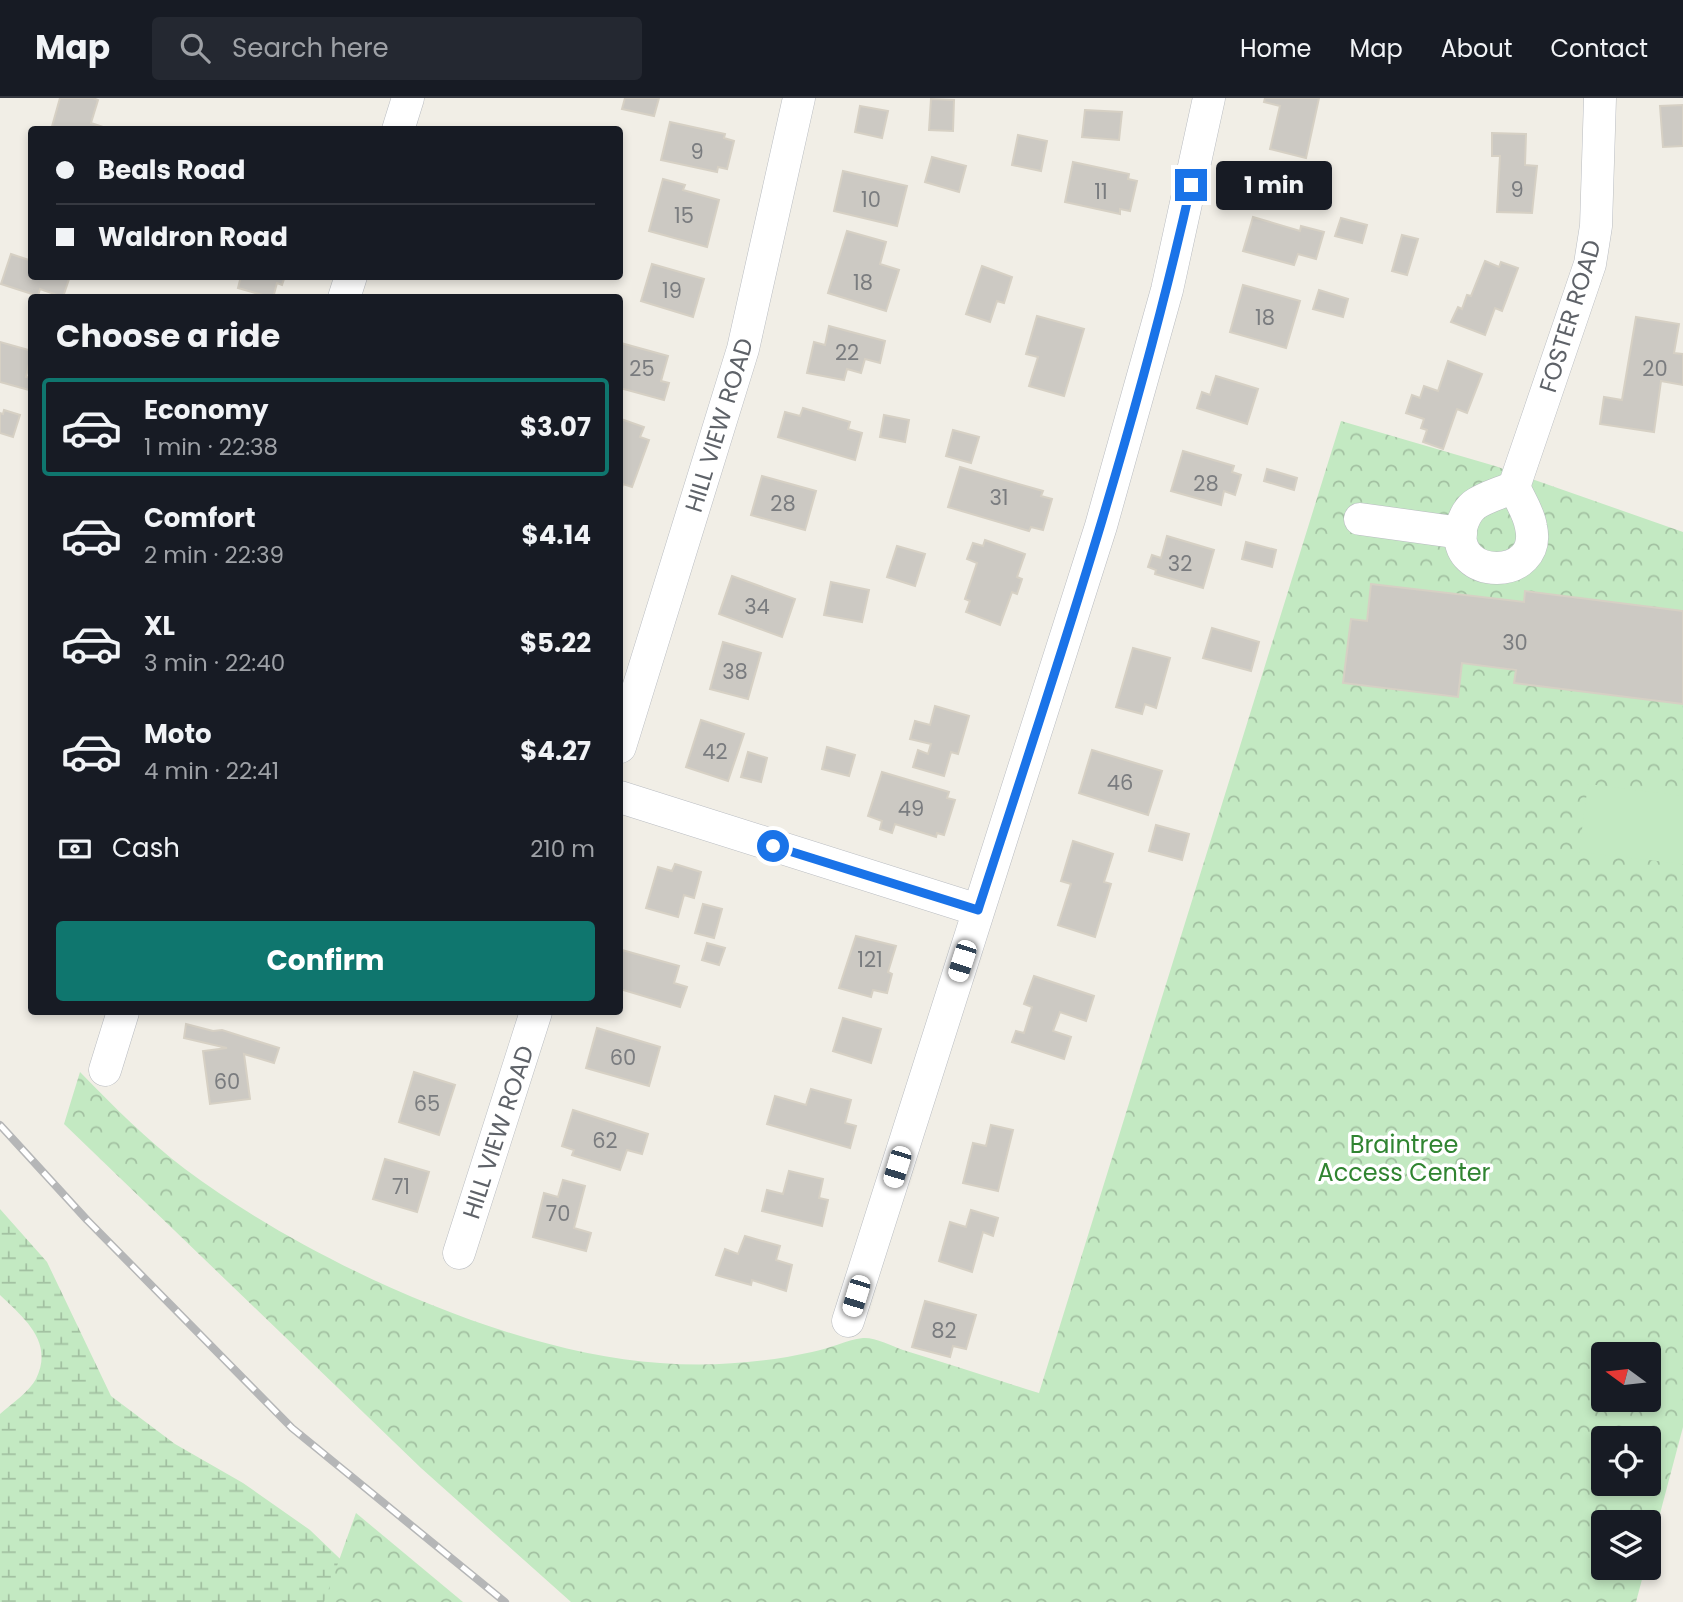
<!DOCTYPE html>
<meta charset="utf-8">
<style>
:root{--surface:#171b24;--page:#242831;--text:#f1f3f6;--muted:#9ea1a6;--line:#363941;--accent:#0f766e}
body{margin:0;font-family:Poppins,sans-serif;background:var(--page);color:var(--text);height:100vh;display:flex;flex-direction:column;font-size:26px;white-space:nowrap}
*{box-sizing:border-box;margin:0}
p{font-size:23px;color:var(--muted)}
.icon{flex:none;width:38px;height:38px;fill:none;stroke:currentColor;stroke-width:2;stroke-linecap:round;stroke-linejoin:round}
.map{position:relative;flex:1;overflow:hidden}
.drawer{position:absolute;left:28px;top:196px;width:595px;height:721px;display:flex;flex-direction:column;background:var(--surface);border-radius:7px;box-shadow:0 4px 10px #0003}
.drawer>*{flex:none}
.banner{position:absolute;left:28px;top:28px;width:595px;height:154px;border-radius:7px;box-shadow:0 4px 10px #0003;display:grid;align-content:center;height:154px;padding:0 28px;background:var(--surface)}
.needle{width:46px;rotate:285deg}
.fabs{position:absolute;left:1591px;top:1244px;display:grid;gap:14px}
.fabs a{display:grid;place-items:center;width:70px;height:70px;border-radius:7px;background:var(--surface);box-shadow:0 4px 10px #0003;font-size:35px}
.end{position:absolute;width:32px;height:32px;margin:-16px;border:9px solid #1a73e8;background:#fff;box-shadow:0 0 0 4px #fff}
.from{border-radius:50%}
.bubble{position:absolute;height:49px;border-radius:7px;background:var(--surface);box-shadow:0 4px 10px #0003;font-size:23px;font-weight:700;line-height:49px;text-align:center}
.car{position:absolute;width:21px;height:42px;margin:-21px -10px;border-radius:9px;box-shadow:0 0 5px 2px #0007;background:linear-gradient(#fff 24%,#345 0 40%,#fff 0 76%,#345 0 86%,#fff 0)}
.banner b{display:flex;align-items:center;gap:24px;height:66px;font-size:26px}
.banner b+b{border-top:2px solid var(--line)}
.banner i{width:18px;height:18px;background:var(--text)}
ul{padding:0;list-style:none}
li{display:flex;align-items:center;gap:21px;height:98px;margin:0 14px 10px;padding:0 14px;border:4px solid transparent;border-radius:7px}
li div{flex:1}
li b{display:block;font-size:26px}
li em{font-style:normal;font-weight:700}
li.current{border-color:var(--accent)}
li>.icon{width:63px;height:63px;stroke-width:1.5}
h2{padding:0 28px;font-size:32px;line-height:84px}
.pay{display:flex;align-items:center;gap:18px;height:77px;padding:0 28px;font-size:26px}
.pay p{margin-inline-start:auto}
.cta{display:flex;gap:14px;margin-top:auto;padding:14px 28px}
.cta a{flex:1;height:80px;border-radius:7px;background:var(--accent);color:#fff;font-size:28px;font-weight:700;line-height:80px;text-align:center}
header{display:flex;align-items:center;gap:42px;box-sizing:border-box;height:98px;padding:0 35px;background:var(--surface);border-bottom:2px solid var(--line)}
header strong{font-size:33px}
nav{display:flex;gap:38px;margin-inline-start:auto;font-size:24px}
.search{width:490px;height:63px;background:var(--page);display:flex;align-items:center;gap:18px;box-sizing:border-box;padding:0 24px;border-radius:7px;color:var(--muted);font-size:26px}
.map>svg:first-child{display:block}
.wetland{fill:url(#wetland-marsh)}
.park{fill:url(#park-crowns);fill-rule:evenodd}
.garden{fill:#c3e9c2}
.building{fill:#ccc9c3;stroke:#d6d0c4;stroke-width:2}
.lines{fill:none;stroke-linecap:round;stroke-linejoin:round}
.minor-casing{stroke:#b9bcc1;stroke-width:33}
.minor{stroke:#fff;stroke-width:32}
.rail-casing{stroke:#b5b6b7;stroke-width:8}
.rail{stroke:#fff;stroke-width:5;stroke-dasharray:16;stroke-linecap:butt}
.route{stroke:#1a73e8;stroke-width:9}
.labels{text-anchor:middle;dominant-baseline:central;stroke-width:7;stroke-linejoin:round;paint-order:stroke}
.number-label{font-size:21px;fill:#7a7c7f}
.street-label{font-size:24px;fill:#5e6268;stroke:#fff}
.park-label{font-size:24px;fill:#308431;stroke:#fff}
</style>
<header>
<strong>Map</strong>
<div class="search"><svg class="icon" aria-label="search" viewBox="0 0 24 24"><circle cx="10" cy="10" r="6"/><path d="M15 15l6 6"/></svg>Search here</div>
<nav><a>Home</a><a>Map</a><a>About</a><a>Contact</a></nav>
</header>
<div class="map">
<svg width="1683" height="1504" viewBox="0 0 1683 1504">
<defs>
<pattern id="wetland-marsh" width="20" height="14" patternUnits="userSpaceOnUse" patternTransform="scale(1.75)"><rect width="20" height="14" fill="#c3e9c2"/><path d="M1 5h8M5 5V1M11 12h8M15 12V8" fill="none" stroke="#a2c0a1"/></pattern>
<pattern id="park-crowns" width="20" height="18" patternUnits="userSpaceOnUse" patternTransform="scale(1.75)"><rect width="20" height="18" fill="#c3e9c2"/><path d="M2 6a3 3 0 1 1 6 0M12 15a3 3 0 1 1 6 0" fill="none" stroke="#a2c0a1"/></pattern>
</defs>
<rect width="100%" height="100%" fill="#f1eee6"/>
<path class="wetland" d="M0 1111 47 1164 111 1298 175 1346 243 1385 310 1432 385 1504H0V1316C11 1306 29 1294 36 1281 54 1244 25 1221 0 1197Z"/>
<g class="park">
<path d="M1341 323 1495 368 1683 434V1329L1649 1457 1648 1424H1603V1470H1645L1636 1504H571L421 1370 64 1026 80 974C114 1009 147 1042 185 1071 306 1162 508 1255 660 1265 711 1269 762 1265 812 1254 829 1251 846 1242 863 1240 874 1239 892 1248 903 1252 949 1266 994 1281 1039 1295ZM1603 1256H1648V1302H1603ZM1603 1340H1648V1386H1603Z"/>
<polygon points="356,1415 463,1504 324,1504"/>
</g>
<polygon class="garden" points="1588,686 1683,698 1683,766 1579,754"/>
<g class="building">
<polygon points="60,0 93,0 98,2 91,25 112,32 51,32"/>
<polygon points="625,0 659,0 654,18 622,11"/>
<polygon points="1265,0 1319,0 1306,60 1270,51 1280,8 1264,4"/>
<polygon points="931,1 954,2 953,33 929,32"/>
<polygon points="1683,7 1683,48 1663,49 1660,8"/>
<polygon points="860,8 888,13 882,40 855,34"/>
<polygon points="1085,12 1122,14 1119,42 1082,39"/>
<polygon points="670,24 725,36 724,40 734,43 727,71 718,69 717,74 661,62"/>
<polygon points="1492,35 1526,36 1525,67 1537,68 1532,115 1497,114 1500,58 1492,58"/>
<polygon points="1018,37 1047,43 1041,73 1012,67"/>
<polygon points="932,59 966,68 959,94 925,84"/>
<polygon points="1073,64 1129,76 1128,81 1137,83 1130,113 1120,111 1120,116 1065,104"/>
<polygon points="843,73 907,88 897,128 834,113"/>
<polygon points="663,81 685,87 683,92 719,102 707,149 649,133"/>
<polygon points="1253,119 1300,133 1301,128 1324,134 1316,161 1298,156 1294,167 1243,153"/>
<polygon points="1341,120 1367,127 1362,145 1335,138"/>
<polygon points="847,133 886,144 880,166 899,172 886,213 828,195"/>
<polygon points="1402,137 1418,141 1407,177 1392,173"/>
<polygon points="11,156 32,163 32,178 62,178 69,181 63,199 40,191 38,198 1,186"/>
<polygon points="1485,163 1499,169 1501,164 1518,170 1502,213 1495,210 1485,237 1451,224 1458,209 1462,211 1467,197 1471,198"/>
<polygon points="652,166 704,181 693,219 641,203"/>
<polygon points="982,168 1012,179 1004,205 997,203 990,224 966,216"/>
<polygon points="241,178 285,178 282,187 277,185 273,200 238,190"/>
<polygon points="1243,187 1300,203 1286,250 1230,234"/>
<polygon points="1319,192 1348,201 1343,219 1313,211"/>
<polygon points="1037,218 1084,231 1064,298 1029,288 1038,259 1026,256"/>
<polygon points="1636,219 1679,226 1674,255 1683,256 1683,287 1661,283 1654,334 1600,326 1604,299 1622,302"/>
<polygon points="829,228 885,243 880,265 865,261 861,275 847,271 844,282 807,275 814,244 825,247"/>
<polygon points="0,244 32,253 26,279 32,280 29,292 0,284"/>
<polygon points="621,245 668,258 661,283 669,285 664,302 620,290"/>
<polygon points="1448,263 1482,276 1467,315 1457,311 1443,351 1423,344 1427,332 1421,330 1424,321 1406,315 1412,297 1420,300 1424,288 1438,293"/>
<polygon points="1216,278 1258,291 1247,326 1197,310 1202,294 1210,297"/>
<polygon points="803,310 850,324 848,331 862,335 855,362 778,339 785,314 800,318"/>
<polygon points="4,312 20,317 13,339 0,335 0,315 3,316"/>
<polygon points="884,317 909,322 905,344 880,339"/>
<polygon points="621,321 644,329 640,339 649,342 632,389 623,386 620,397 620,326"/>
<polygon points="953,332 979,339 971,365 946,358"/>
<polygon points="1183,353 1234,368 1232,374 1241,377 1235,397 1224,393 1221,407 1171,393"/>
<polygon points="960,369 1043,393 1041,398 1052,401 1043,432 1031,429 1029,433 948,409"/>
<polygon points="1267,371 1297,380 1294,392 1264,383"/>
<polygon points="762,378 816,393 805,432 751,417"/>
<polygon points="1167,438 1214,452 1203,490 1155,476 1156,472 1148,469 1152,457 1161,460"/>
<polygon points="985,442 1025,456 1017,479 1022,481 1017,496 1012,494 1000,527 966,514 970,503 965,501 977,465 967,461 973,445 983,448"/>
<polygon points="1246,444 1276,452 1272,469 1242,461"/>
<polygon points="897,448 925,456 915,488 887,479"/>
<polygon points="732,478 795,501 782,539 719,516"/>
<polygon points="831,484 869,492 862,524 824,517"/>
<polygon points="1371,486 1524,504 1525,493 1683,513 1683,606 1514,585 1516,572 1462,565 1458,599 1343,585 1351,521 1367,523"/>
<polygon points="1212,530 1259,544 1251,573 1203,560"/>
<polygon points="723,544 761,555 748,601 710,591"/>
<polygon points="1133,550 1170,560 1156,610 1145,606 1142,616 1116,609"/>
<polygon points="935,608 969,618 958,656 951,654 944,678 913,669 918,652 928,656 931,646 910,641 915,623 930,627"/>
<polygon points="701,622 744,636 728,683 686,669"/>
<polygon points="827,649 855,657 849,678 822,671"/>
<polygon points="1092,652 1162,673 1148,717 1079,695"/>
<polygon points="748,654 767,660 761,684 741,679"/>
<polygon points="882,674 949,694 947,700 955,702 944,737 937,735 936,739 895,726 892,735 880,731 882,723 868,718"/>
<polygon points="1156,727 1189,736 1182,762 1149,753"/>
<polygon points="1073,743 1113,756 1104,784 1111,786 1095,839 1058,827 1071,786 1061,783"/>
<polygon points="675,766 701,774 694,800 684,797 678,819 646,810 658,769 672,773"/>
<polygon points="703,806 722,811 714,840 695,835"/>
<polygon points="856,838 896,848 888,874 892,876 887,895 873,892 871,899 839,890"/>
<polygon points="707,845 725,850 719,867 702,862"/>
<polygon points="622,852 679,868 674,885 687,889 680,909 620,891 620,861"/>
<polygon points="1034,878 1094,898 1086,923 1060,914 1053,933 1071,939 1064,961 1012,944 1016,933 1024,935 1032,909 1024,906"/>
<polygon points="843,920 881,931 871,965 833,953"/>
<polygon points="186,926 213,933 222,932 279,950 274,965 244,956 250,1001 210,1006 203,953 227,950 184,940"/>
<polygon points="597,930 660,949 649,988 586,970"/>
<polygon points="414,974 455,987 439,1037 399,1024"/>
<polygon points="811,991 851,1002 845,1025 856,1028 850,1050 767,1026 775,998 806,1007"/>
<polygon points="573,1012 648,1036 642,1056 627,1052 620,1072 572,1057 574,1052 562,1048"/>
<polygon points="991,1027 1013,1032 998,1093 963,1085 973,1045 986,1048"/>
<polygon points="385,1061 429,1074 417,1114 373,1101"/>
<polygon points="789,1073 823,1081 819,1100 828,1102 822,1128 762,1113 767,1092 783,1096"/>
<polygon points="563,1082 585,1088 574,1130 591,1135 586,1153 533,1139 544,1095 558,1099"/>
<polygon points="971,1112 998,1120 993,1138 983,1134 972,1174 939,1163 950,1124 966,1129"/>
<polygon points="745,1138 780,1148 776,1162 792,1167 786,1193 752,1182 751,1187 716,1177 725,1151 738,1156"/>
<polygon points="925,1203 976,1217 966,1251 953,1248 950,1259 912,1249"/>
</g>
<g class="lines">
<defs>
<g id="minor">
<polyline points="398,32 408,0"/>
<polyline points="344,200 351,178"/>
<polyline points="1514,389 1590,166 1596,128 1600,0"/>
<path d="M1514 389C1520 402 1529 415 1531 429 1543 483 1452 484 1461 430 1463 422 1467 413 1474 407 1485 399 1501 395 1514 389Z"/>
<polyline points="1360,421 1461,435"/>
<polyline points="620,649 743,251 799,0"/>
<polyline points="620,699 978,812"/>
<polyline points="105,972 123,914"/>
<polyline points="459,1155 536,914"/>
<polyline points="848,1223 1101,428 1167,192 1209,0"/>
</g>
</defs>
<use href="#minor" class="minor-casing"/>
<use href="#minor" class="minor"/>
<defs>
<polyline id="rail" points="0,1027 87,1122 292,1330 505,1504"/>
</defs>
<use href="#rail" class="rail-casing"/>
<use href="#rail" class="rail"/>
</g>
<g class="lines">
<path class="route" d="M773 748 978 812C1056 572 1136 333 1191 87"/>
</g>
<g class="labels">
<g class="number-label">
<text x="697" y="53">9</text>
<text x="1517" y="91">9</text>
<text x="1101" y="93">11</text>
<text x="871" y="101">10</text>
<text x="684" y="117">15</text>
<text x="863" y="184">18</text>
<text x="672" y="192">19</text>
<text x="1265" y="219">18</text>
<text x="847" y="254">22</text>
<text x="642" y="270">25</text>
<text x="1655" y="270">20</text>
<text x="1206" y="385">28</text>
<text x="999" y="399">31</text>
<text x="783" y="405">28</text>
<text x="1180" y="465">32</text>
<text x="757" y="508">34</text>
<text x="1515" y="544">30</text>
<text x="735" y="573">38</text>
<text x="715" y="653">42</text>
<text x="1120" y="684">46</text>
<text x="911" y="710">49</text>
<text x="870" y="861">121</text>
<text x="623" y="959">60</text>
<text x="227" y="983">60</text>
<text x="427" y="1005">65</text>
<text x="605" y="1042">62</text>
<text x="401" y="1088">71</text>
<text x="558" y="1115">70</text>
<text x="944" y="1232">82</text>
</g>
<g class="street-label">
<text transform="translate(1570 218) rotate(-73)">FOSTER ROAD</text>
<text transform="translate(719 327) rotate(-73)">HILL VIEW ROAD</text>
<text transform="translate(498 1034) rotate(-72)">HILL VIEW ROAD</text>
</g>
<g class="park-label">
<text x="1404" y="1046">Braintree<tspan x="1404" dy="28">Access Center</tspan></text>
</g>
</g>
</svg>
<div class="fabs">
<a><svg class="needle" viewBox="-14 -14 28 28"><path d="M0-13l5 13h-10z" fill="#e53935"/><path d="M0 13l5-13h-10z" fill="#9ea1a6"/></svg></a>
<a><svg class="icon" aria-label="locate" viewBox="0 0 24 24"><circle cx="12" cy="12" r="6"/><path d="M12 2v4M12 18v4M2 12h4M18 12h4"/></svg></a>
<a><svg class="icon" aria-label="layers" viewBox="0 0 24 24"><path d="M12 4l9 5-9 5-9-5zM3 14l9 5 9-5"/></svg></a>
</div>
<i class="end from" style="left:773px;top:748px"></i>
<i class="end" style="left:1191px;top:87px"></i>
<div class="bubble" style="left:1216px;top:63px;width:116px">1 min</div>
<i class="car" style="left:962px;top:863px;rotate:198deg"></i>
<i class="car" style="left:897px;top:1069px;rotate:197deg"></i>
<i class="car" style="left:856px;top:1198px;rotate:197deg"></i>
<div class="banner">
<b><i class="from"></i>Beals Road</b>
<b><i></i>Waldron Road</b>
</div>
<section class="drawer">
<h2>Choose a ride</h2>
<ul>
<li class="current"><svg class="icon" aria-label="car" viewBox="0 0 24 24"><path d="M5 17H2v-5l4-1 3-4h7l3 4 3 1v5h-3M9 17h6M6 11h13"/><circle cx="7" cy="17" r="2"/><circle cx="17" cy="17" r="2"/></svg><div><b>Economy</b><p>1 min · 22:38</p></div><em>$3.07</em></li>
<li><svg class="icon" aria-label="car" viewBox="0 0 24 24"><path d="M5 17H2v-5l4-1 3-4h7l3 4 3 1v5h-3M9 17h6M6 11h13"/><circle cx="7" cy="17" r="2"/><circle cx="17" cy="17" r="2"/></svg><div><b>Comfort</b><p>2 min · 22:39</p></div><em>$4.14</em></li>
<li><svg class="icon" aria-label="car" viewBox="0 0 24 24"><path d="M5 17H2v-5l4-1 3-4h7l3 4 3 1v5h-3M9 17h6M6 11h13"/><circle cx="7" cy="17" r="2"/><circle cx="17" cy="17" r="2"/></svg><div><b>XL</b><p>3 min · 22:40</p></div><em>$5.22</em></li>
<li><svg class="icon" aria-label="car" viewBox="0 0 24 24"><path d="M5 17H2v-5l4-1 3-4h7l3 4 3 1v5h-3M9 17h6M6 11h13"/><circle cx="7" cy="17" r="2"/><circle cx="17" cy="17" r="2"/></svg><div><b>Moto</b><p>4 min · 22:41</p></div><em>$4.27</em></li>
</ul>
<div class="pay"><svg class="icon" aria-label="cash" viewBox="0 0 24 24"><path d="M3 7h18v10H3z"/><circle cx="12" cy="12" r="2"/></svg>Cash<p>210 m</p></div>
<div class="cta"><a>Confirm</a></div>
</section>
</div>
